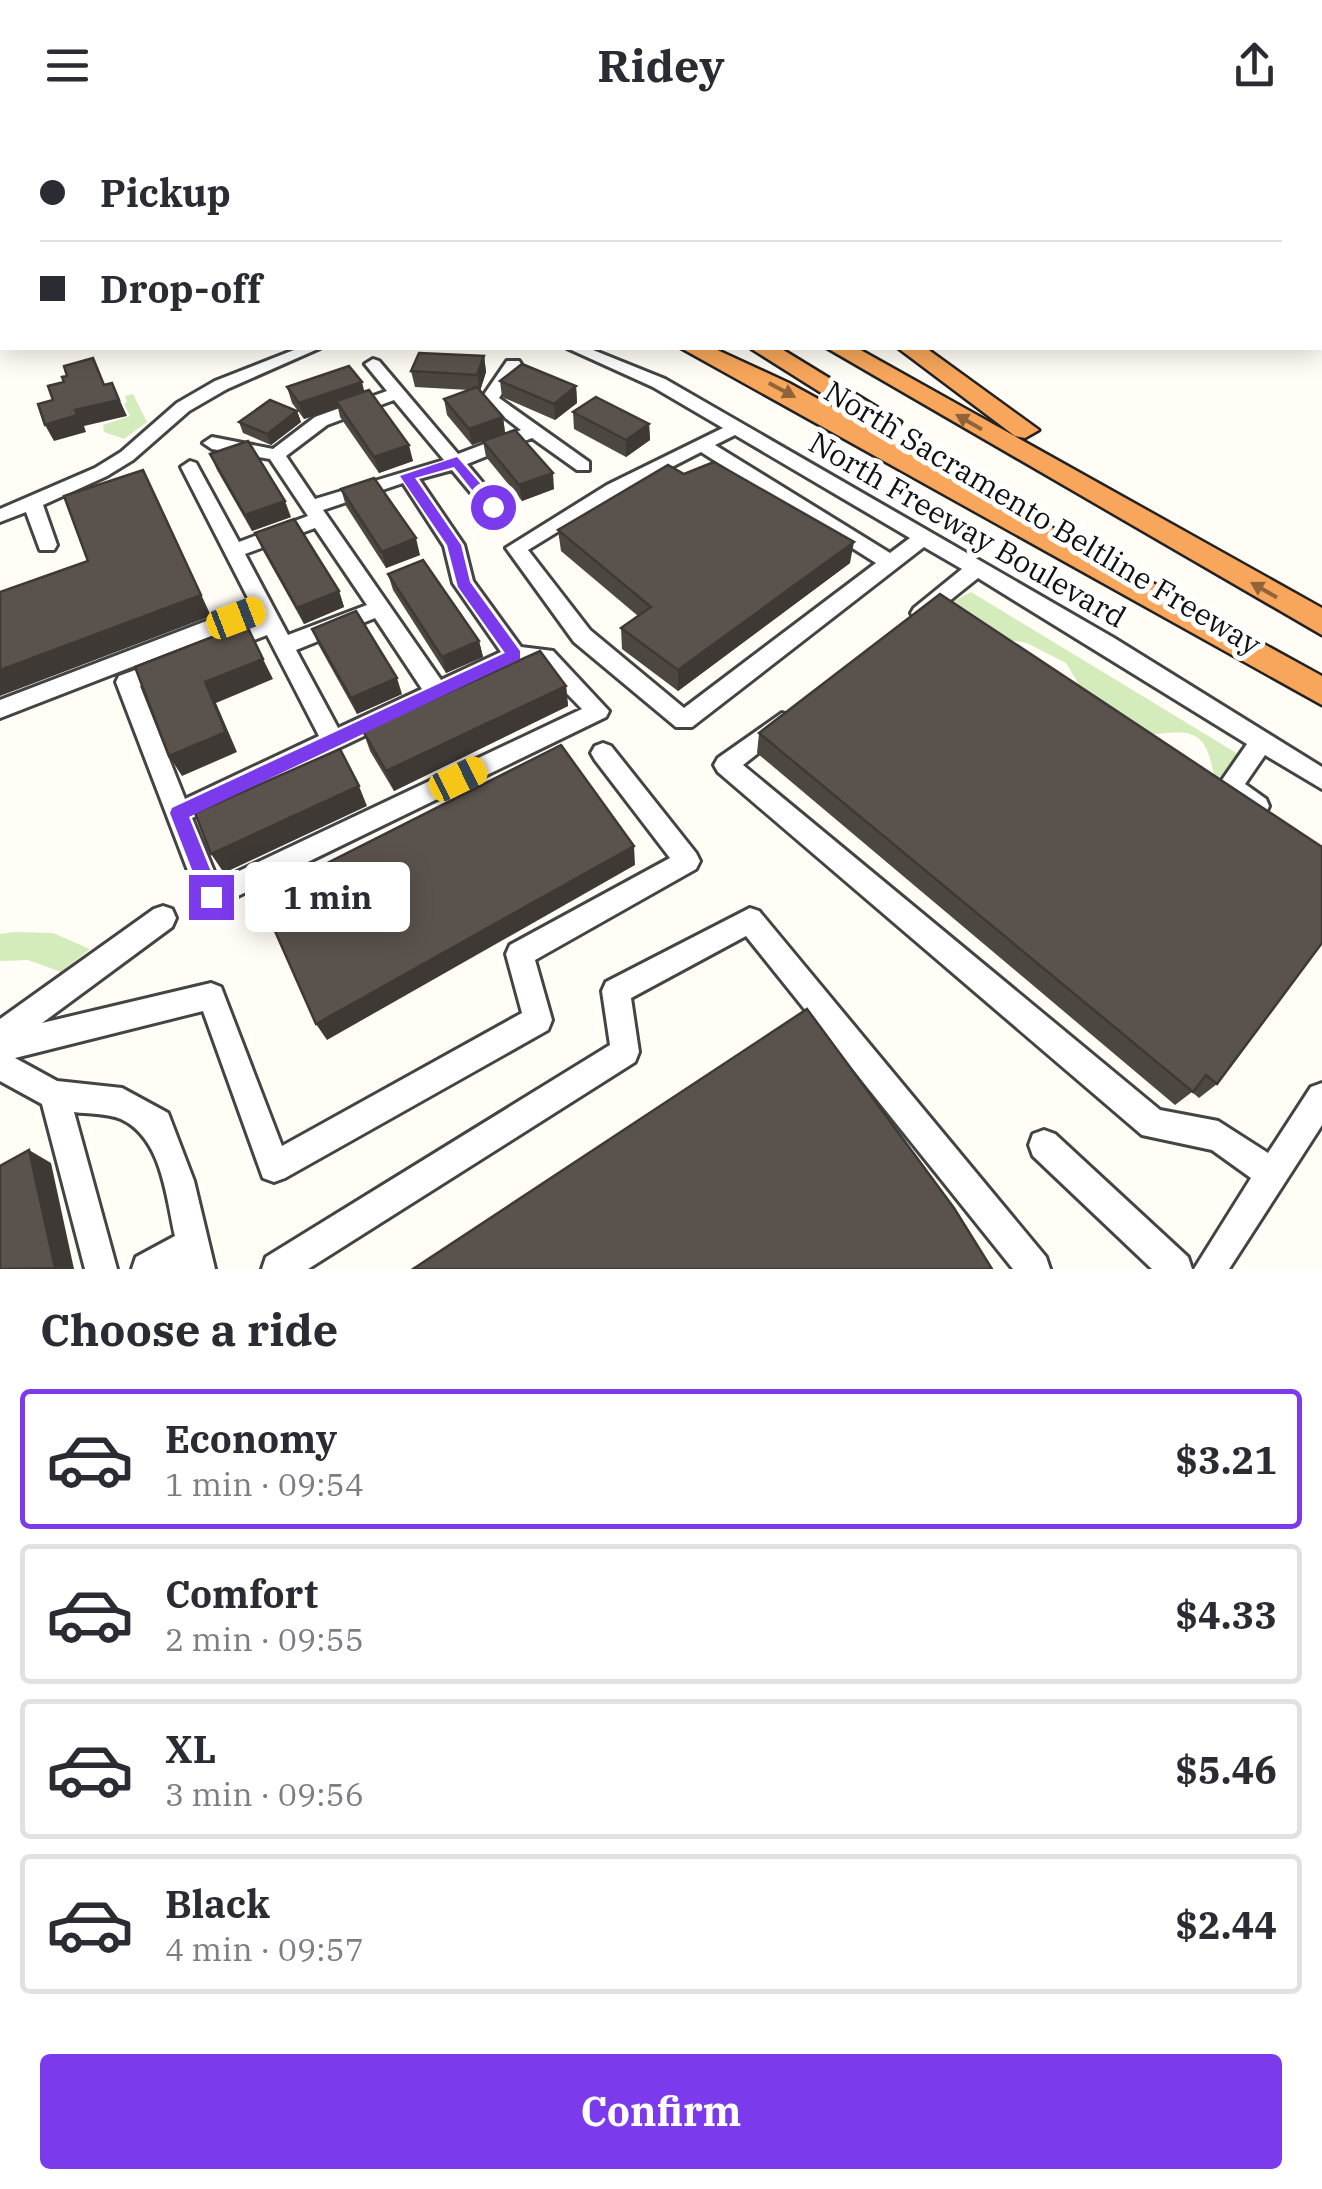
<!DOCTYPE html>
<meta charset="utf-8">
<style>
:root{--surface:#fff;--page:#f7f7f7;--text:#2b2b33;--muted:#7c7c81;--line:#e1e1e2;--accent:#7c3aed}
body{margin:0;font-family:"IBM Plex Serif",serif;background:var(--page);color:var(--text);height:100vh;display:flex;flex-direction:column;font-size:38px;white-space:nowrap}
*{box-sizing:border-box;margin:0}
p{font-size:32px;color:var(--muted)}
.icon{flex:none;width:55px;height:55px;fill:none;stroke:currentColor;stroke-width:2;stroke-linecap:round;stroke-linejoin:round}
.map{position:relative;height:1139px;overflow:hidden}
.side{display:flex;flex-direction:column;background:var(--surface);flex:1}
.side>*{flex:none}
.hud{position:absolute;left:0px;top:0px;width:1322px;height:220px;box-shadow:0 5px 25px #0003;display:grid;align-content:center;height:220px;padding:0 40px;background:var(--surface)}
.end{position:absolute;width:45px;height:45px;margin:-22px;border:12px solid #7c3aed;background:#fff;box-shadow:0 0 0 5px #fff}
.from{border-radius:50%}
.bubble{position:absolute;height:70px;border-radius:10px;background:var(--surface);box-shadow:0 5px 25px #0003;font-size:32px;font-weight:700;line-height:70px;text-align:center}
.car{position:absolute;width:30px;height:60px;margin:-30px -15px;border-radius:12px;box-shadow:0 0 8px 2px #0007;background:linear-gradient(#f5c518 24%,#345 0 40%,#f5c518 0 76%,#345 0 86%,#f5c518 0)}
.hud b{display:flex;align-items:center;gap:35px;height:95px;font-size:38px}
.hud b+b{border-top:2px solid var(--line)}
.hud i{width:25px;height:25px;background:var(--text)}
ul{padding:0;list-style:none}
li{display:flex;align-items:center;gap:30px;height:140px;margin:0 20px 15px;padding:0 20px;border:5px solid var(--line);border-radius:10px}
li div{flex:1}
li b{display:block;font-size:38px}
li em{font-style:normal;font-weight:700}
li.selected{border-color:var(--accent)}
li>.icon{width:90px;height:90px;stroke-width:1.5}
h2{padding:0 40px;font-size:45px;line-height:120px}
.cta{display:flex;gap:20px;margin-top:auto;padding:20px 40px}
.cta a{flex:1;height:115px;border-radius:10px;background:var(--accent);color:#fff;font-size:40px;font-weight:700;line-height:115px;text-align:center}
header{display:flex;justify-content:space-between;align-items:center;height:130px;padding:0 40px;background:var(--surface);font-size:45px;font-weight:700}
.map>svg:first-child{display:block}
.green{fill:#d4ebbc}
.lines{fill:none;stroke-linecap:round;stroke-linejoin:round}
.minor-casing{stroke:#444;stroke-width:6}
.highway-casing{stroke:#222;stroke-width:5}
.minor{fill:#fff;fill-rule:evenodd}
.highway{fill:#f7a65b;fill-rule:evenodd}
.wall{fill:#4d4742}
.shaded-wall{fill:#3f3936}
.building{fill:#5a524d;stroke:#3f3936;stroke-width:2.5}
.oneway{fill:#90633a}
.route{fill:#7c3aed}
.labels{text-anchor:middle;dominant-baseline:central;stroke-width:10;stroke-linejoin:round;paint-order:stroke}
.street-label{font-size:30px;fill:#111;stroke:#fff}
</style>
<header><svg class="icon" aria-label="menu" viewBox="0 0 24 24"><path d="M4 6h16M4 12h16M4 18h16"/></svg>Ridey<svg class="icon" aria-label="share" viewBox="0 0 24 24"><path d="M12 15V3M7 8l5-5 5 5M5 13v7h14v-7"/></svg></header>
<div class="map">
<svg width="1322" height="1139" viewBox="0 0 1322 1139">
<rect width="100%" height="100%" fill="#fffdf5"/>
<g class="green">
<polygon points="133,264 147,292 124,309 104,302 103,295 130,286 124,274 127,272 125,266"/>
<path d="M971 462 1238 624 1215 654C1207 590 1188 602 1134 606L1082 560 1066 533 1027 513 993 507 948 474Z"/>
<polygon points="14,802 53,803 90,819 61,842 28,830 0,831 0,804"/>
</g>
<g class="lines">
<defs>
<g id="minor">
<polygon points="2,52 2,60 0,61 0,53"/>
<polygon points="299,218 320,218 227,259 189,281 133,330 107,346 43,375 57,415 54,420 40,420 26,382 0,392 0,379 95,338 121,322 177,273 215,251"/>
<path d="M567 218H588L665 249 1114 508 1322 637V659L1265 625 1245 654 1266 669 1269 676 1266 683C1247 690 1224 670 1220 653L1247 614 978 448 928 488H914L911 483 914 478 962 439 924 417 692 597H676L574 512 506 418 607 355 723 298 653 257ZM735 305 910 408 890 423 715 315ZM701 322 876 433 684 578 590 500 528 420 621 363Z"/>
<path d="M373 229 379 231 458 324 521 300 481 269 507 231H519L521 234 499 268 589 332V340H577L532 308 467 334 503 377 493 383 486 381 452 340 419 349 464 415 473 451 521 517 553 521 609 581 606 587 211 779 202 775 198 767 116 552 119 546 168 528 176 530 179 536 176 542 140 556 185 669 319 606 267 505 226 521 215 513 218 507 260 491 258 488 0 588V570L251 474 181 337 190 331 196 333 239 412 308 386 270 329 212 319 203 313 212 307 273 319 315 287 387 261 365 234ZM394 270 444 330 315 369 286 326 327 295ZM403 353 444 416 453 453 501 522 441 550 323 380ZM315 398 367 475 288 505 245 424ZM375 488 422 559 338 598 296 520ZM517 533 539 535 582 579 218 751 192 688Z"/>
<polygon points="782,583 790,586 793,592 790,598 743,635 1160,980 1218,991 1268,1023 1311,957 1322,953 1322,995 1229,1139 1194,1139 1251,1048 1212,1020 1142,1005 718,642 714,635 718,628"/>
<path d="M603 613 611 616 696 723 700 731 696 739 535 830 552 890 548 900 285 1048 274 1052 263 1048 203 881 15 928 57 951 122 958 168 983 194 1051 215 1139H132L136 1127 175 1106C166 1066 162 1008 121 989 107 983 88 984 74 982L117 1139H85L42 974 0 951V889L154 779 163 776 172 779 176 788 172 797 42 893 211 853 221 857 282 1016 522 883 506 824 510 815 670 728 595 630 591 623 595 616Z"/>
<polygon points="750,778 759,781 1046,1127 1050,1139 1013,1139 746,806 631,868 639,922 635,932 308,1139 262,1139 266,1127 610,915 602,861 606,852"/>
<polygon points="1044,1000 1055,1004 1188,1127 1192,1139 1152,1139 1033,1026 1029,1015 1033,1004"/>
</g>
<g id="highway">
<polygon points="303,0 321,0 322,2 303,2"/>
<polygon points="394,0 415,0 417,2 395,2"/>
<polygon points="450,0 472,0 474,2 451,2"/>
<polygon points="556,0 661,0 660,2"/>
<polygon points="805,0 822,0 824,2 804,2"/>
<rect x="0" y="196" width="2" height="15"/>
<polygon points="681,218 713,218 789,253 1322,546 1322,575"/>
<polygon points="750,218 780,218 901,292 897,298 877,298"/>
<polygon points="827,218 857,218 1322,478 1322,505"/>
<polygon points="898,218 926,218 1039,300 1025,308 1015,306"/>
</g>
</defs>
<use href="#minor" class="minor-casing"/>
<use href="#highway" class="highway-casing"/>
<use href="#minor" class="minor"/>
<use href="#highway" class="highway"/>
</g>
<g class="wall">
<polygon points="484,226 486,242 480,261 503,287 505,303 554,359 522,371 486,327 483,311 472,315 447,285 444,269 469,260 415,257 411,241"/>
<polygon points="500,251 576,256 577,273 555,290 502,267"/>
<polygon points="287,257 364,262 413,331 379,343 340,287 338,278 304,289 292,273"/>
<polygon points="297,281 301,292 271,315 243,303 239,292"/>
<polygon points="573,282 649,294 650,310 626,327 574,299"/>
<polygon points="210,324 291,387 252,401 217,340"/>
<polygon points="341,359 420,425 386,438 346,376"/>
<polygon points="558,400 850,433 678,561 622,519 621,498 638,486 561,421"/>
<polygon points="255,403 339,461 344,477 304,494 262,419"/>
<polygon points="388,444 479,511 483,527 446,543 393,460"/>
<polygon points="312,499 402,564 357,584 318,514"/>
<polygon points="566,556 568,576 394,661 370,621 363,601"/>
<polygon points="759,603 1217,954 1199,968 1192,962 1175,975 757,623"/>
</g>
<g class="shaded-wall">
<polygon points="97,0 141,0 142,2 88,2"/>
<polygon points="2,26 2,43 0,43 0,27"/>
<polygon points="484,226 486,242 480,261 477,245"/>
<polygon points="362,252 366,268 336,271 338,278 304,289 299,273"/>
<polygon points="112,253 127,286 84,296 86,302 54,311 45,295 75,280"/>
<polygon points="576,256 577,273 555,290 554,274"/>
<polygon points="297,281 301,292 271,315 267,304"/>
<polygon points="503,287 505,303 472,315 469,299"/>
<polygon points="649,294 650,310 626,327 626,310"/>
<polygon points="409,315 413,331 379,343 374,327"/>
<polygon points="553,343 554,359 522,371 519,355"/>
<polygon points="154,362 211,486 0,566 0,540"/>
<polygon points="285,371 291,387 252,401 245,385"/>
<polygon points="416,408 420,425 386,438 382,422"/>
<polygon points="854,412 850,433 678,561 678,540"/>
<polygon points="339,461 344,477 304,494 297,478"/>
<polygon points="479,511 483,527 446,543 442,527"/>
<polygon points="263,529 273,549 216,573 237,622 182,646 169,626 205,552"/>
<polygon points="397,548 402,564 357,584 351,568"/>
<polygon points="566,556 568,576 394,661 386,641"/>
<polygon points="359,656 367,676 224,743 211,724"/>
<polygon points="634,716 635,735 327,910 316,894"/>
<polygon points="29,1020 51,1033 74,1139 53,1139"/>
</g>
<g class="building">
<polygon points="0,0 97,0 88,2 2,2 2,26 0,27"/>
<polygon points="419,223 484,226 477,245 411,241"/>
<polygon points="93,228 104,255 112,253 119,270 75,280 77,285 45,295 38,274 53,270 48,256 64,252 62,247 67,246 64,236"/>
<polygon points="522,234 576,256 554,274 500,251"/>
<polygon points="349,236 362,252 299,273 287,257"/>
<polygon points="477,257 503,287 469,299 444,269"/>
<polygon points="369,260 409,315 374,327 336,271"/>
<polygon points="596,267 649,294 626,310 573,282"/>
<polygon points="270,270 297,281 267,304 239,292"/>
<polygon points="515,300 553,343 519,355 483,311"/>
<polygon points="248,311 285,371 245,385 210,324"/>
<polygon points="714,332 854,412 678,540 621,498 651,477 558,400 668,335 684,344"/>
<polygon points="143,340 201,465 0,540 0,462 88,431 64,366"/>
<polygon points="374,348 416,408 382,422 341,359"/>
<polygon points="294,389 339,461 297,478 255,403"/>
<polygon points="423,430 479,511 442,527 388,444"/>
<polygon points="940,464 1322,717 1322,813 1217,954 1206,945 1193,962 759,603"/>
<polygon points="356,481 397,548 351,568 312,499"/>
<polygon points="246,494 263,529 205,552 226,602 169,626 135,537"/>
<polygon points="540,521 566,556 386,641 363,601"/>
<polygon points="561,615 634,716 316,894 260,767"/>
<polygon points="340,619 359,656 211,724 195,683"/>
<polygon points="807,879 954,1078 992,1139 413,1139"/>
<polygon points="29,1020 55,1138 0,1139 0,1036"/>
</g>
<defs><path id="oneway-solid" d="M-6-.8H1V-3.2L6.5 0L1 3.2V.8H-6Z" transform="scale(2.5)"/></defs>
<g class="oneway">
<use href="#oneway-solid" transform="translate(782 260) rotate(28)"/>
<use href="#oneway-solid" transform="translate(969 292) rotate(-150)"/>
<use href="#oneway-solid" transform="translate(1264 460) rotate(-150)"/>
</g>
<polygon class="route" points="457,327 498,374 498,380 488,380 454,337 415,348 461,415 470,452 520,521 520,529 189,687 221,767 218,773 205,773 170,683 172,678 505,523 458,457 447,415 400,346"/>
<g class="labels">
<g class="street-label">
<text transform="translate(1043 387) rotate(31)">North Sacramento Beltline Freeway</text>
<text transform="translate(968 399) rotate(30)">North Freeway Boulevard</text>
</g>
</g>
</svg>
<i class="end from" style="left:493px;top:377px"></i>
<i class="end" style="left:211px;top:767px"></i>
<div class="bubble" style="left:245px;top:732px;width:165px">1 min</div>
<i class="car" style="left:236px;top:488px;rotate:69deg"></i>
<i class="car" style="left:458px;top:649px;rotate:64deg"></i>
<div class="hud">
<b><i class="from"></i>Pickup</b>
<b><i></i>Drop-off</b>
</div>
</div>
<section class="side">
<h2>Choose a ride</h2>
<ul>
<li class="selected"><svg class="icon" aria-label="car" viewBox="0 0 24 24"><path d="M5 17H2v-5l4-1 3-4h7l3 4 3 1v5h-3M9 17h6M6 11h13"/><circle cx="7" cy="17" r="2"/><circle cx="17" cy="17" r="2"/></svg><div><b>Economy</b><p>1 min · 09:54</p></div><em>$3.21</em></li>
<li><svg class="icon" aria-label="car" viewBox="0 0 24 24"><path d="M5 17H2v-5l4-1 3-4h7l3 4 3 1v5h-3M9 17h6M6 11h13"/><circle cx="7" cy="17" r="2"/><circle cx="17" cy="17" r="2"/></svg><div><b>Comfort</b><p>2 min · 09:55</p></div><em>$4.33</em></li>
<li><svg class="icon" aria-label="car" viewBox="0 0 24 24"><path d="M5 17H2v-5l4-1 3-4h7l3 4 3 1v5h-3M9 17h6M6 11h13"/><circle cx="7" cy="17" r="2"/><circle cx="17" cy="17" r="2"/></svg><div><b>XL</b><p>3 min · 09:56</p></div><em>$5.46</em></li>
<li><svg class="icon" aria-label="car" viewBox="0 0 24 24"><path d="M5 17H2v-5l4-1 3-4h7l3 4 3 1v5h-3M9 17h6M6 11h13"/><circle cx="7" cy="17" r="2"/><circle cx="17" cy="17" r="2"/></svg><div><b>Black</b><p>4 min · 09:57</p></div><em>$2.44</em></li>
</ul>
<div class="cta"><a>Confirm</a></div>
</section>
